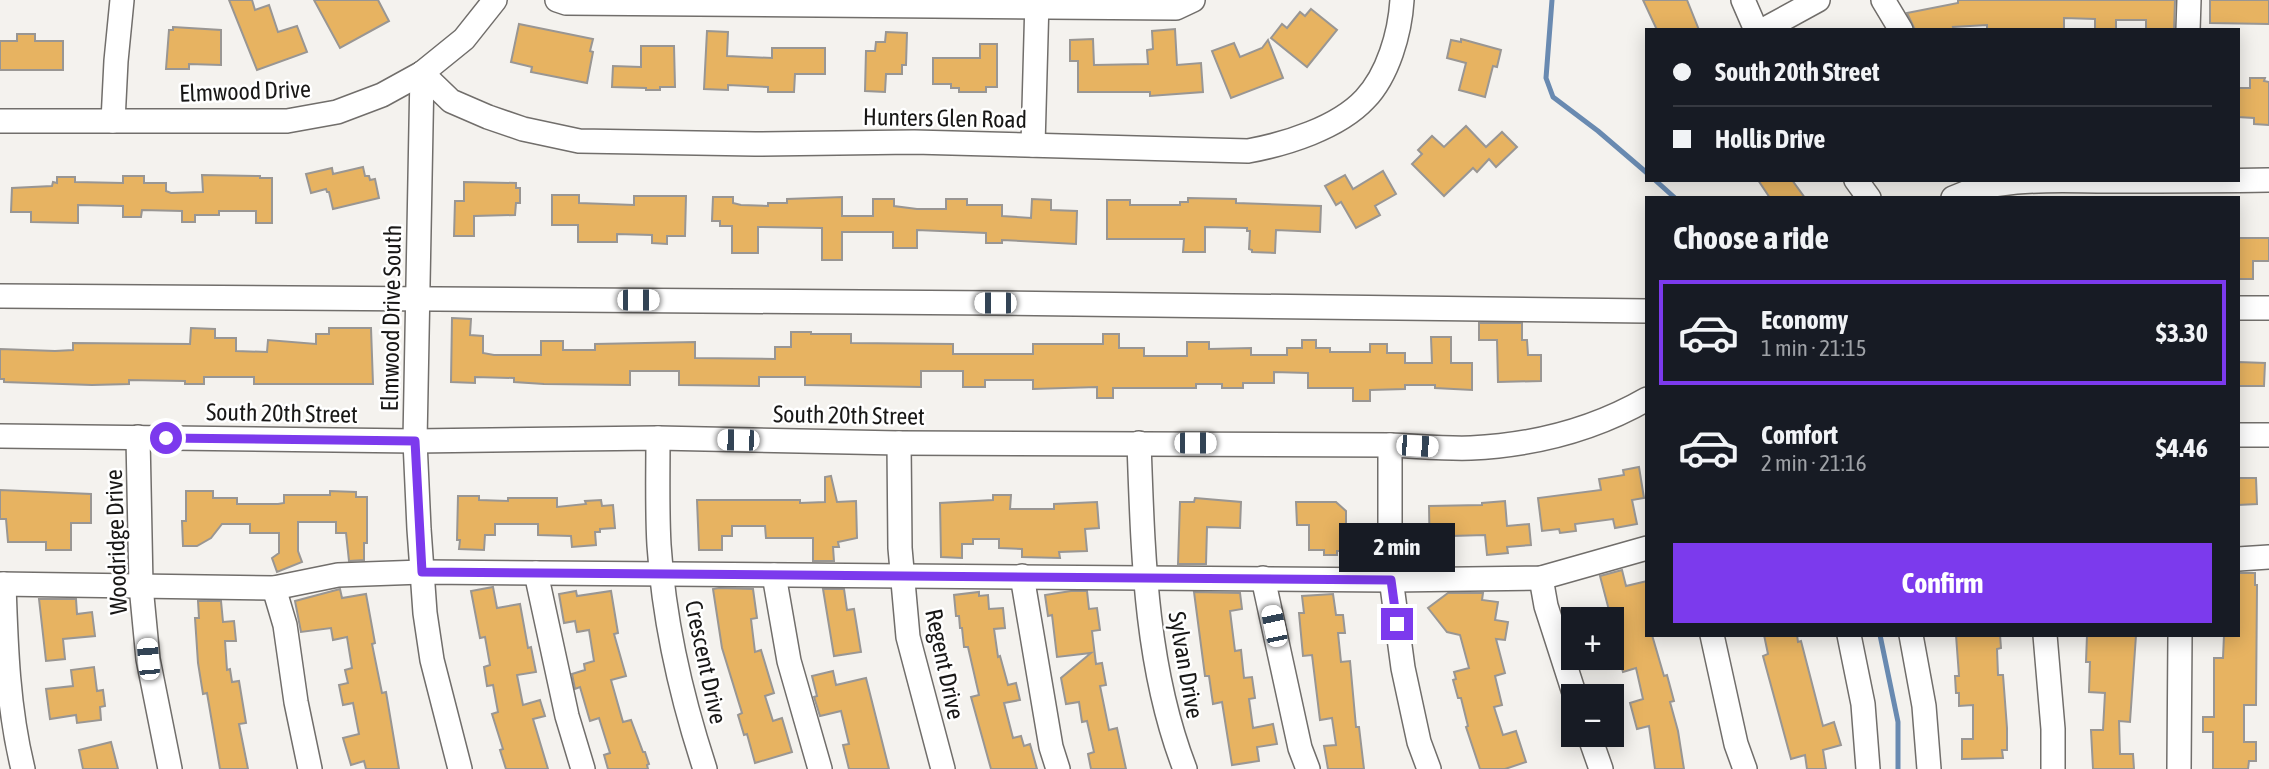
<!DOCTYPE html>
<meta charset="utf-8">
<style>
:root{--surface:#171b24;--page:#242831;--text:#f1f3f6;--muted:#9ea1a6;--line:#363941;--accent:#7c3aed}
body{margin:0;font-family:"Asap Condensed",sans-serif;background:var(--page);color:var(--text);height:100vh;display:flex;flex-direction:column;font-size:26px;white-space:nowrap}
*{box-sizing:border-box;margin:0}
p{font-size:23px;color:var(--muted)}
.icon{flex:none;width:38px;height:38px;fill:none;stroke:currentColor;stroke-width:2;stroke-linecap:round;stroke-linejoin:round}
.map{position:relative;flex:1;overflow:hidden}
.drawer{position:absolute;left:1645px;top:196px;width:595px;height:441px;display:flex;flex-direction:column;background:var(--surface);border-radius:0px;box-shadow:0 4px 18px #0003}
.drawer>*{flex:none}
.top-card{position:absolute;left:1645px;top:28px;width:595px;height:154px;border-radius:0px;box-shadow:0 4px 18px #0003;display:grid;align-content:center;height:154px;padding:0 28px;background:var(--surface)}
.controls{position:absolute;left:1561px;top:607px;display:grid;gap:14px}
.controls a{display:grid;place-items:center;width:63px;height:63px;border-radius:0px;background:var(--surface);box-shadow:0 4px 18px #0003;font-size:35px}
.end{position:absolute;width:32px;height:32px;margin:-16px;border:9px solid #7c3aed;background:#fff;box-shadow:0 0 0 4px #fff}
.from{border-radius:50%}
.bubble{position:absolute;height:49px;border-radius:0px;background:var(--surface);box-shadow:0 4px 18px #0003;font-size:23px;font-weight:700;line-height:49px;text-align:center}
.car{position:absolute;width:21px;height:42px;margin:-21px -10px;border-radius:9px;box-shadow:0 0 5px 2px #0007;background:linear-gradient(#fff 24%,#345 0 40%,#fff 0 76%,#345 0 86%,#fff 0)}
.top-card b{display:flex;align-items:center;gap:24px;height:66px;font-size:26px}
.top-card b+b{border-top:2px solid var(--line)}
.top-card i{width:18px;height:18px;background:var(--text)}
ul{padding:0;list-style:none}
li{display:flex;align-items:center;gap:21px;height:105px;margin:0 14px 10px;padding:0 14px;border:4px solid transparent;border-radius:0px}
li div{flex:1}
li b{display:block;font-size:26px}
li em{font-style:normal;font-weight:700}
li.on{border-color:var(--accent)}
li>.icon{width:63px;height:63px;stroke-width:1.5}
h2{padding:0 28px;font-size:32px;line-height:84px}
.primary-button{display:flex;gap:14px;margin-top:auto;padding:14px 28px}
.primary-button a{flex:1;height:80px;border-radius:0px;background:var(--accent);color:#fff;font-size:28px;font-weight:700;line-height:80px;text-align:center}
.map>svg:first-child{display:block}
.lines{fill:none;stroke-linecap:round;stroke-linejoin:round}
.stream{stroke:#698ab1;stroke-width:5}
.building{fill:#e7b361;stroke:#999693;stroke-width:2}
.minor-casing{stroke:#716e6b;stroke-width:26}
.minor{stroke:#fff;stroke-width:23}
.route{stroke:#7c3aed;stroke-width:9}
.labels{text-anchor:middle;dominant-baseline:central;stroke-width:5;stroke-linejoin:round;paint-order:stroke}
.street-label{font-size:24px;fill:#181716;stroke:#fff}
</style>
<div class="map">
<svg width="2269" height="769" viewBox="0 0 2269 769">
<rect width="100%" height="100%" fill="#f4f2ee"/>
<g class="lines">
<g class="stream">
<polyline points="1552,0 1546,78 1553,97 1598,131 1647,173"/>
<polyline points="1655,180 1675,198"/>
<polyline points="1880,635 1898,722 1898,769"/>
</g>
</g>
<g class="building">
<polygon points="229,0 252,0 255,10 269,5 278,32 297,26 307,52 257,70"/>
<polygon points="314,0 378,0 389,21 340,48"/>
<polygon points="1643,0 1687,0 1699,30 1657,30"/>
<polygon points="1958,0 2175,0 2174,30 2146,29 2146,20 2116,20 2116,30 2095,30 2095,19 2064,18 2064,29 1987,30 1987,25 1953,27 1954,30 1915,30 1907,13 1958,3"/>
<polygon points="2210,0 2269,0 2269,24 2210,23"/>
<polygon points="1311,9 1337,30 1307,67 1271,38 1282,24 1287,28 1300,12 1305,16"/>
<polygon points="519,24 593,39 590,51 593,52 587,83 531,72 532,67 511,62"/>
<polygon points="173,27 221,30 221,65 189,64 189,69 166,69 169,30 173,30"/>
<polygon points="1175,29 1177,65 1201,63 1203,92 1150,96 1150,92 1078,92 1078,61 1070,61 1070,40 1093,39 1094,65 1148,64 1147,50 1153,49 1152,31"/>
<polygon points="707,31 728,32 727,56 772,58 772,48 825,48 825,74 795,74 794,92 768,92 768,87 728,85 728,90 704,89"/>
<polygon points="886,32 907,33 906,65 902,65 902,74 886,74 885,92 865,91 866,51 875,51 876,42 885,42"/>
<polygon points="17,34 35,34 35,41 63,41 63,70 0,70 0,41 17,41"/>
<polygon points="1461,39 1501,50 1497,67 1493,66 1485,97 1459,90 1466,63 1447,58 1451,40 1461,42"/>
<polygon points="1268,40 1283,78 1231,98 1212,51 1234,43 1240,57 1262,48"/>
<polygon points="980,44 997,44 997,87 986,87 986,92 959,92 959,88 951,88 951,84 933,84 933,58 980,58"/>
<polygon points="641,46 674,46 675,87 660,87 660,90 646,90 646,88 612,87 613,66 641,67"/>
<polygon points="2250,78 2265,78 2264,81 2269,82 2269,125 2254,124 2254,118 2238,117 2238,88 2250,88"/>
<polygon points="1466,126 1486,147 1502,132 1517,147 1496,167 1489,159 1477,172 1473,168 1444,196 1412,164 1422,154 1418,150 1432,136 1444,147"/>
<polygon points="363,167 365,176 369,176 370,180 375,179 379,198 333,209 329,192 327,192 326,189 311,193 306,174 332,168 333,174"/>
<polygon points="1383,171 1396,194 1375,206 1380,215 1356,228 1341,202 1336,205 1325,186 1345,175 1353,189"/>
<polygon points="202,175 260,176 260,178 272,178 272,223 256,223 256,211 219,211 219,215 195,215 195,222 182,222 182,211 142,210 141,217 123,217 123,206 78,205 78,223 31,222 31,212 11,212 12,188 52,186 53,182 57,183 57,177 75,177 75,182 123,183 123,176 144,176 144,183 166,183 166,191 171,193 203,192"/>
<polygon points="1758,180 1792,180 1805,198 1770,198"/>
<polygon points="464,182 516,183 516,188 520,188 520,203 516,203 515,215 474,216 474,236 454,236 455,201 464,201"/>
<polygon points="552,195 579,195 579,203 634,205 634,196 686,196 685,236 667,236 667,244 652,243 652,235 617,234 617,242 578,242 578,225 552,225"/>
<polygon points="713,197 733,197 733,203 741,205 768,206 768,203 787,203 787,199 842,197 842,216 873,216 873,199 894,199 894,206 917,209 946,209 946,199 967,199 967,205 1002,205 1002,216 1031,218 1032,199 1051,200 1051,210 1077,211 1076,244 1002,240 1002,243 986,243 986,233 917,230 917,248 893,248 893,232 842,232 842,260 822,260 822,228 758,227 758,253 732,253 732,226 720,226 720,221 712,221"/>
<polygon points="1188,198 1236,199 1236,203 1321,206 1320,232 1276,230 1275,253 1252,252 1252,250 1249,249 1250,231 1247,231 1247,228 1205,227 1205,252 1183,252 1184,239 1107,239 1107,200 1130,200 1130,205 1180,205 1180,202 1188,202"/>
<polygon points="2238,238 2269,238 2269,261 2253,261 2253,279 2238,279"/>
<polygon points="452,318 471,319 470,335 483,336 483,353 494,355 541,355 541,341 563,341 563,350 595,350 595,344 695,342 695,358 775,359 775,347 791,347 791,332 811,332 811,334 851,334 851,343 953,344 953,354 1033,354 1033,344 1103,344 1103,334 1119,334 1119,348 1144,348 1144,356 1187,356 1187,342 1209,342 1209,349 1251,348 1251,355 1287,355 1287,348 1302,348 1302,340 1316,340 1316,348 1330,348 1330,352 1370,352 1370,344 1387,344 1387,353 1405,353 1405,363 1432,363 1431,337 1451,337 1451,363 1472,363 1472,390 1435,388 1435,385 1405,385 1405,389 1370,390 1370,401 1353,401 1353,388 1308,388 1308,373 1274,372 1274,383 1243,383 1243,388 1222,388 1222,384 1196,384 1196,388 1113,388 1113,398 1097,398 1097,387 1033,389 1033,380 985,380 985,387 963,387 963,371 921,371 921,387 805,385 805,377 759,377 759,386 679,385 679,371 630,371 630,385 544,384 514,382 514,378 475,377 475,383 451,382"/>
<polygon points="1479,323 1522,323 1522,340 1527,340 1528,355 1541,355 1541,381 1498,382 1497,340 1479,340"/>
<polygon points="191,328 215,329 215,338 236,338 236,351 267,352 268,340 316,344 316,334 329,334 329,328 371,328 373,384 254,384 254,377 204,377 204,384 185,384 185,381 129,380 129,384 92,385 4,382 4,379 0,379 0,349 55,351 73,350 73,343 190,344"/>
<polygon points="2238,362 2265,363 2264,386 2238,386"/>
<polygon points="1639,467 1644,498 1632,500 1637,524 1615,528 1613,519 1575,524 1576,531 1560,533 1559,529 1542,531 1538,498 1601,490 1599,479 1624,475 1623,470"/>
<polygon points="831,476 837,502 856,501 857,538 838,542 839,547 833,547 834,561 813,561 813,538 766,538 765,526 732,526 732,536 722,536 722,550 699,550 697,500 800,500 800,503 825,502 825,477"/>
<polygon points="2238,478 2256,478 2257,504 2238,505"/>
<polygon points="0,490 91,494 91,523 71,523 71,550 46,550 46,542 8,542 6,519 0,519"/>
<polygon points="186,491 213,491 213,498 237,498 237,504 278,504 284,503 284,495 330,495 330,491 356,492 356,497 367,497 367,543 364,543 364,560 349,561 346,533 336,533 336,522 298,522 298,551 302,562 277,572 272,558 279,553 279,533 250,533 250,524 222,524 211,538 197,546 183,546 182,521 186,521"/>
<polygon points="993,495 1011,495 1010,509 1054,509 1054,504 1097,502 1099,528 1085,529 1087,551 1059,552 1060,558 1022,557 1022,549 999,548 999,539 973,539 973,544 962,544 962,558 941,557 940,503 993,500"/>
<polygon points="458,496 479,496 479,500 508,501 508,498 557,498 557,507 586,504 585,501 601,500 602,506 613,505 615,528 600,529 600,532 595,532 596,545 572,547 571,536 538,535 538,524 495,524 495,535 485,535 484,550 459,549 460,540 457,540"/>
<polygon points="1195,498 1241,502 1240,528 1207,527 1206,564 1178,564 1180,502 1194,502"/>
<polygon points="1505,501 1507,526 1529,524 1531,545 1507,547 1508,553 1487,555 1485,535 1451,536 1451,561 1430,561 1429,506 1482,505 1482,503"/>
<polygon points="1296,502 1336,502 1346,511 1346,551 1337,551 1337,555 1324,555 1324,550 1309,550 1309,525 1297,525"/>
<polygon points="1622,570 1626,586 1647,581 1647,635 1652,635 1664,676 1667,675 1674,701 1670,702 1678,731 1684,769 1655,769 1649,726 1637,729 1630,703 1643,699 1636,668 1623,672 1617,653 1620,652 1600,576"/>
<polygon points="2238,573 2255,573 2255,585 2257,585 2256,705 2244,705 2244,742 2256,742 2256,761 2249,761 2248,769 2213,769 2213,732 2203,732 2203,717 2214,717 2214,658 2223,658 2224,635 2238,635"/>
<polygon points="493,587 497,608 520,604 528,648 531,647 536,672 517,675 523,705 540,700 545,716 533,719 548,769 506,769 500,750 503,749 492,714 498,712 493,685 487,686 484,667 490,665 485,637 480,638 471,591"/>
<polygon points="719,588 753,589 757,618 751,619 755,652 761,650 774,693 765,696 773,721 782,718 792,752 755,763 747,734 744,735 738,715 742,713 722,648 713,589"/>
<polygon points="340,589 342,598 366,594 375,643 372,644 382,693 386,692 399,769 366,769 364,761 351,765 343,738 359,734 353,703 343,705 339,685 348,683 345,670 352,668 347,637 333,640 331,628 301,632 295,601"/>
<polygon points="823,589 844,589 847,610 854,609 861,652 834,656"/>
<polygon points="576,591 577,596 611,591 618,633 614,634 626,676 611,680 623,722 631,720 643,752 645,752 649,764 647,765 648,769 608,769 604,755 610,753 599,718 590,721 580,687 575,689 572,674 585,670 584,664 594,661 589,630 577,632 575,621 564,623 559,594"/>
<polygon points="1071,591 1087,591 1089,609 1097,608 1100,630 1092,631 1096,664 1102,663 1106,685 1100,686 1109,730 1117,728 1126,769 1091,769 1088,754 1094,752 1087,721 1082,722 1079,702 1066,704 1061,678 1091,653 1057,657 1052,615 1048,616 1045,595"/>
<polygon points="979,592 979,596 988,595 989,609 1003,608 1005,628 994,629 998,657 1000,656 1008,685 1016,683 1020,700 1004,703 1013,738 1021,736 1024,746 1030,744 1037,769 991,769 971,697 979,695 968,647 964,647 962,628 960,628 959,616 956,616 954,595"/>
<polygon points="1194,592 1240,593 1242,609 1230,611 1235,651 1241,650 1244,678 1252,677 1255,698 1249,699 1253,728 1273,724 1277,744 1257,747 1259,761 1232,765 1222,702 1213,704 1209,676 1205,676"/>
<polygon points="1448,593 1483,593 1482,600 1498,602 1495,620 1508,622 1505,640 1496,639 1505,673 1495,676 1502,705 1494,707 1503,735 1516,731 1526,762 1505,769 1480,769 1466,727 1468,726 1461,698 1458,698 1453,680 1456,679 1454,672 1469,668 1460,635 1447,632 1428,608"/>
<polygon points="1333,594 1336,615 1343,615 1345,633 1338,633 1341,662 1350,661 1356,727 1359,727 1364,769 1328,769 1324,746 1336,745 1332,718 1320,720 1312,655 1303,656 1299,613 1304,613 1302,596"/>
<polygon points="39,599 76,599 77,614 92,612 95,636 63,639 65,659 46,661"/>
<polygon points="198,601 221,601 223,622 234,621 236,641 225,641 227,670 230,669 232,682 239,681 246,723 239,724 248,769 220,769 207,693 203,694 198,663 195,618 199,618"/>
<polygon points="1764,635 1797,635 1798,642 1801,641 1823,726 1834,722 1841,745 1823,750 1826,769 1807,769 1805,755 1791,759 1763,656 1768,654"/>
<polygon points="1956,635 2000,635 2001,648 1997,649 1998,675 2003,675 2007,728 2007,750 2002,750 2003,758 1962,759 1962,739 1973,739 1973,705 1959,706 1959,693 1956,693 1955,676 1959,676"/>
<polygon points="2087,635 2136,635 2130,722 2119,721 2120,754 2133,754 2134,769 2093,769 2091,730 2103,730 2105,693 2089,692 2090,662 2086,662"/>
<polygon points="94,667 97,691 103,690 105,706 100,707 101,720 77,723 76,715 50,719 46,689 73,686 71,670"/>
<polygon points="833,671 836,685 866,678 889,769 849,769 843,745 849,744 841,711 820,716 814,697 817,696 812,676"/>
<polygon points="111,742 118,769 83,769 79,750"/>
</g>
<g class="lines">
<defs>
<g id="minor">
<polyline points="557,0 566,3 1176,8 1193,0"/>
<polyline points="1743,0 1756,30"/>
<polyline points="1883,0 1901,30"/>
<polyline points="1763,30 1818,0"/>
<polyline points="2188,30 2189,0"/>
<path d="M422 73 451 101 488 117 523 129 579 141 755 144 914 142 1248 151C1286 144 1338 128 1365 99 1388 75 1400 33 1402 0"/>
<polyline points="422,73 415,441 419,529 425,613 432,660 460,769"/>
<polyline points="0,121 287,121 337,112 382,95 422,73 464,39 495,0"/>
<polyline points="113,121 116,61 122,0"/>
<polyline points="1033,145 1037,0"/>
<polyline points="1856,180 1869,198"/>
<path d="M1953 198C2000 176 2056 181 2107 181 2161 181 2215 181 2269 180"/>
<polyline points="0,296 995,303 1647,311"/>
<polyline points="2238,308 2269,308"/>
<polyline points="2238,435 2269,435"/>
<path d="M0 436 415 441 658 438 899 443 1390 445C1417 446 1445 449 1471 448 1534 445 1593 430 1647 399"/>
<polyline points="138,437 141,586 148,659 170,769"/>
<path d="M658 438C658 474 657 510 659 545 664 622 681 696 705 769"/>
<polyline points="899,443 900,548 908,637 943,769"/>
<path d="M1139 443C1143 552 1145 666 1185 769"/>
<polyline points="1390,445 1390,571 1403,668 1419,742 1429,769"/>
<polyline points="2238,559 2269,557"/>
<polyline points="536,573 567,716 583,769"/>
<polyline points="774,575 789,661 820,769"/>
<polyline points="1022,576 1051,747 1058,769"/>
<polyline points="1263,578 1300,748 1308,769"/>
<polyline points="1541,578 1546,606 1575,696"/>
<polyline points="0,584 274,588 338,575 422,572 1391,580 1541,578 1647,548"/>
<path d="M4 584C6 647 8 708 23 769"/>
<polyline points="274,588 285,625 296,702 310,769"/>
<polyline points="1712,635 1736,744 1745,769"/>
<polyline points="1849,635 1863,704 1868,769"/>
<polyline points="1911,635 1924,706 1929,769"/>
<polyline points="2045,635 2053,729 2053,769"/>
<polyline points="1589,735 1601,769"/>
<polyline points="2179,769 2180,635"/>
</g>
</defs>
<use href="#minor" class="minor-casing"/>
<use href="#minor" class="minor"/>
</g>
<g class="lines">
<polyline class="route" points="166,438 415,441 422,572 1391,580 1397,624"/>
</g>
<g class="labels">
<g class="street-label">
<text transform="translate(245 91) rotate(-2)">Elmwood Drive</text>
<text transform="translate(945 118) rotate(1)">Hunters Glen Road</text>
<text transform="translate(391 318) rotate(-89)">Elmwood Drive South</text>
<text transform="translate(282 413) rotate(1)">South 20th Street</text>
<text transform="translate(849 415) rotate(1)">South 20th Street</text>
<text transform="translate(116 542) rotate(-92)">Woodridge Drive</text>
<text transform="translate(706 662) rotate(78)">Crescent Drive</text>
<text transform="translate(945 664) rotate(78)">Regent Drive</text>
<text transform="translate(1186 665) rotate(80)">Sylvan Drive</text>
</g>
</g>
</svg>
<div class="controls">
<a>+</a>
<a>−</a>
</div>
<i class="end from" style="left:166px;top:438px"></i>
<i class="end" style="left:1397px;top:624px"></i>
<div class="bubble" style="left:1339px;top:523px;width:116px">2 min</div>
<i class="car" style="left:638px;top:300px;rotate:90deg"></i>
<i class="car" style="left:995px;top:303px;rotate:270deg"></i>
<i class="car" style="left:738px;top:440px;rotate:271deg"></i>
<i class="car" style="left:1195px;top:443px;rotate:90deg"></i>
<i class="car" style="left:1417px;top:446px;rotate:93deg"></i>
<i class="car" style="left:1274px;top:626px;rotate:348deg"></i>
<i class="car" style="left:148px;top:659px;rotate:355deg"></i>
<div class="top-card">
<b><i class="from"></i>South 20th Street</b>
<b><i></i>Hollis Drive</b>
</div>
<section class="drawer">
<h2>Choose a ride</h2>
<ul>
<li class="on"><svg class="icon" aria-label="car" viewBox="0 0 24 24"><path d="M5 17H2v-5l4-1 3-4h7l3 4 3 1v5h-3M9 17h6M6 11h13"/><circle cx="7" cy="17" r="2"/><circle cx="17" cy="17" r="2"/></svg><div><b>Economy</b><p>1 min · 21:15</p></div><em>$3.30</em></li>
<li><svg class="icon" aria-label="car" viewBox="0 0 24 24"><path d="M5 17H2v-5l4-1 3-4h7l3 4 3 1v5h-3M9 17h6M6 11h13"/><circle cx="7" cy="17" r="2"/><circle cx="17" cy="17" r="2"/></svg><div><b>Comfort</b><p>2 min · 21:16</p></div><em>$4.46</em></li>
</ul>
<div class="primary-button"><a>Confirm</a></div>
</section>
</div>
